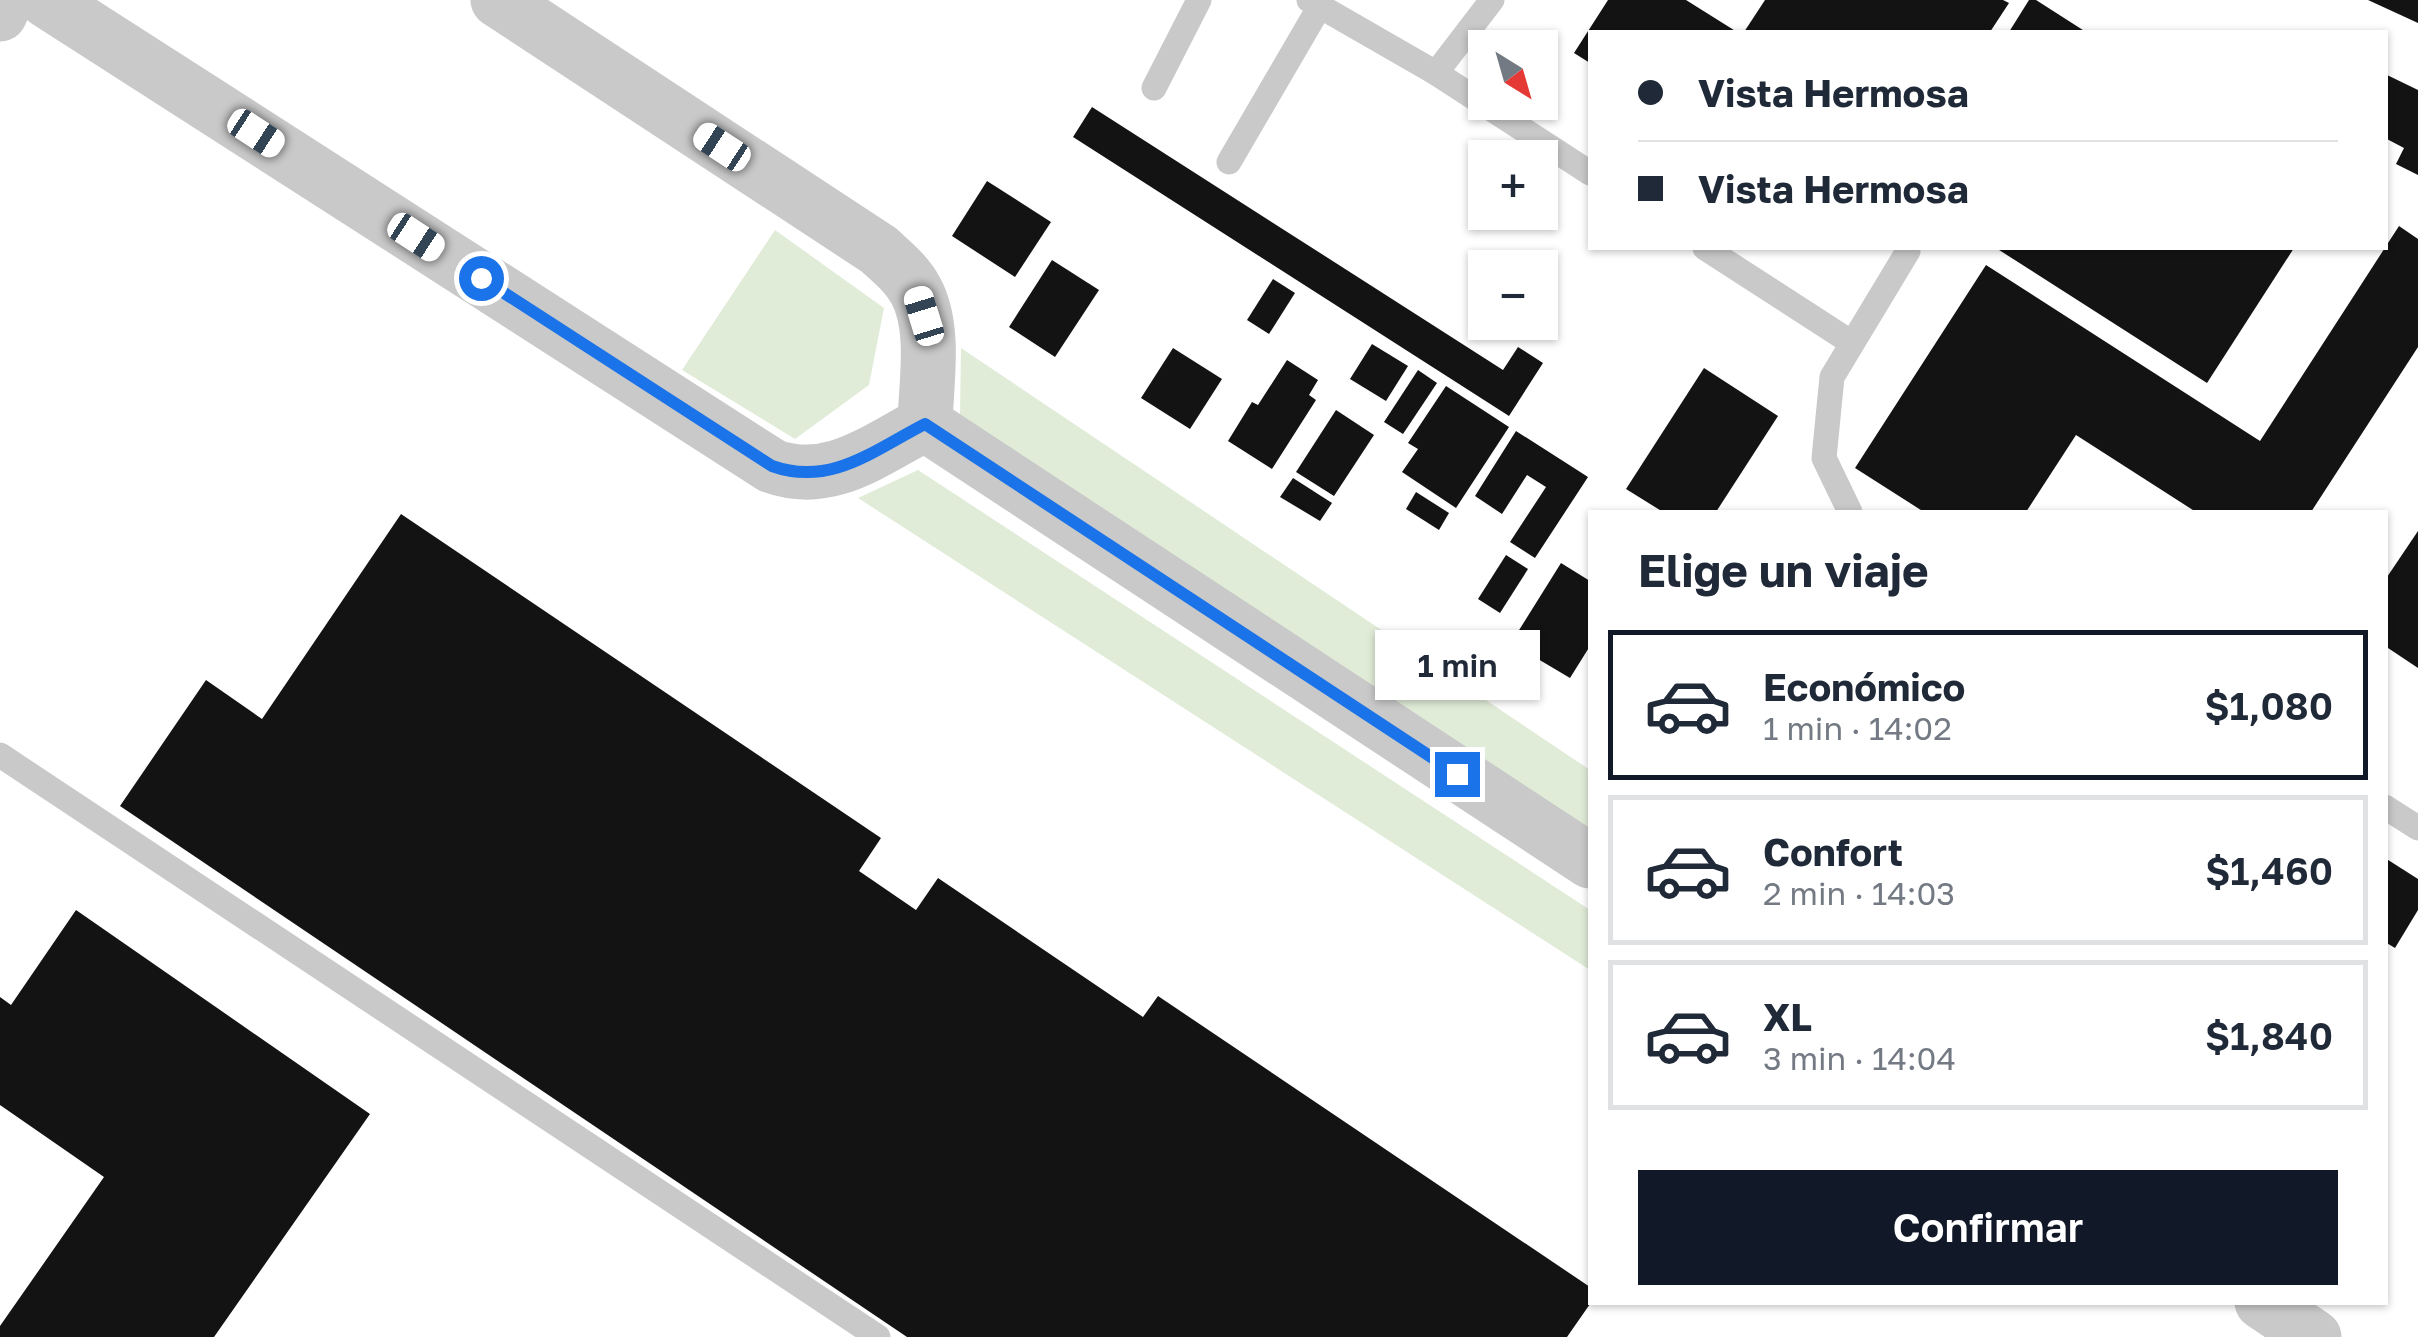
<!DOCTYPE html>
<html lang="es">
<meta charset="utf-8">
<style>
:root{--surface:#fff;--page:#f6f6f7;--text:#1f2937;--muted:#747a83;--line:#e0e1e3;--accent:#111827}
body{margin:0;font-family:"Golos Text",sans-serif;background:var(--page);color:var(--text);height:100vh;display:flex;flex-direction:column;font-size:38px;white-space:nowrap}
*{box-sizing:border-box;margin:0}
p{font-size:32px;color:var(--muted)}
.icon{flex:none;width:55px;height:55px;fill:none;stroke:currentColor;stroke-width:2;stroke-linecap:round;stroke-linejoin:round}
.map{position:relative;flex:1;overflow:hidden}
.panel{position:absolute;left:1588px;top:510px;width:800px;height:795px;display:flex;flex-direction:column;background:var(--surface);border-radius:0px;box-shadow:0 2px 8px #0004}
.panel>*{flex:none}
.guide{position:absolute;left:1588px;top:30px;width:800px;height:220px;border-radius:0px;box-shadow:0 2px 8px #0004;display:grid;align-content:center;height:220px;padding:0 50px;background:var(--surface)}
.needle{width:65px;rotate:143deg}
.buttons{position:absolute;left:1468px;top:30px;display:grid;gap:20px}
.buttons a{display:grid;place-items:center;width:90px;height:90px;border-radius:0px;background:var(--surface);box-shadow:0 2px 8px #0004;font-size:50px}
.end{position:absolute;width:45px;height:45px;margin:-22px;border:12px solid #1a73e8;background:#fff;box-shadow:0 0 0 5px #fff}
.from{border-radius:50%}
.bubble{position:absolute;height:70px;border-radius:0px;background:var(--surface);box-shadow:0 2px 8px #0004;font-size:32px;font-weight:600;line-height:70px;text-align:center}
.car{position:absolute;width:30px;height:60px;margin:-30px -15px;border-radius:12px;box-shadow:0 0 8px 2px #0007;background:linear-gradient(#fff 24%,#345 0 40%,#fff 0 76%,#345 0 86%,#fff 0)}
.guide b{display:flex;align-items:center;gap:35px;height:95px;font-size:38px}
.guide b+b{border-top:2px solid var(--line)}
.guide i{width:25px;height:25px;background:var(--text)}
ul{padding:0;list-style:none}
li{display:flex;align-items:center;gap:30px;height:150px;margin:0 20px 15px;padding:0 30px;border:5px solid var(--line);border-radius:0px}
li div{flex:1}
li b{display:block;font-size:38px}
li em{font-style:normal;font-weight:600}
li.current{border-color:var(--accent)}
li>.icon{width:90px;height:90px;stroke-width:1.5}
h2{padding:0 50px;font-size:45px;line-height:120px}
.button{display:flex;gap:20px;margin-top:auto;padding:20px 50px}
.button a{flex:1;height:115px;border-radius:0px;background:var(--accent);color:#fff;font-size:40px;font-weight:600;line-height:115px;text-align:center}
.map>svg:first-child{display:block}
.green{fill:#e0ecd8}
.building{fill:#131313}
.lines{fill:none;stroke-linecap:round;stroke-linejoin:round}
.service{stroke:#c9c9c9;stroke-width:25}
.tertiary{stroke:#c9c9c9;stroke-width:55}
.route{stroke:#1a73e8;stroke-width:12}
</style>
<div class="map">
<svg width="2418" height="1337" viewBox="0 0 2418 1337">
<rect width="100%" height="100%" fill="#fff"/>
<g class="green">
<polygon points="775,230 884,308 869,385 795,439 682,370"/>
<polygon points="961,348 1590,770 1590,831 960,415"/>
<polygon points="918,470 1590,910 1590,970 858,498"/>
</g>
<g class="building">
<polygon points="1608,0 1686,0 1737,32 1590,32 1590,63 1574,53"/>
<polygon points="1765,0 2003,0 2009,3 1990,32 1744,32"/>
<polygon points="2029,0 2036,0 2086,32 2009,32"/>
<polygon points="2368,0 2418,0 2418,23"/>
<polygon points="2385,74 2418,90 2418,175 2396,164 2404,148 2385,138"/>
<polygon points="1092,107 1503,370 1518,347 1543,363 1509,416 1073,137"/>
<polygon points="987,181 1051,222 1015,277 952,236"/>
<polygon points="2399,226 2418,239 2418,347 2311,512 2196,512 2076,435 2026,512 1924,512 1855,468 1986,265 2260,441"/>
<polygon points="1996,248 2294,248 2207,383"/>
<polygon points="1052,260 1099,290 1055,357 1009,327"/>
<polygon points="1273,279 1295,293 1269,334 1247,320"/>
<polygon points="1372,344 1408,366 1386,401 1350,379"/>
<polygon points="1173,348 1222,379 1190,429 1141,398"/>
<polygon points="1287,360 1318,380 1309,395 1316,400 1272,469 1228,441 1252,402 1258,405"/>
<polygon points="1704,368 1778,416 1716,512 1663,512 1626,489"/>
<polygon points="1418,370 1437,383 1403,434 1384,422"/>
<polygon points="1446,386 1509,427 1456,508 1402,472 1418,449 1408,443"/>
<polygon points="1336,410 1374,435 1334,496 1296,472"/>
<polygon points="1516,431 1588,477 1535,558 1510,542 1546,487 1527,475 1502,514 1475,496"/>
<polygon points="1293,478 1332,503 1320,521 1280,497"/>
<polygon points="1416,492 1449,513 1439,530 1406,509"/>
<polygon points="401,514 881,838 859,871 916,910 938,878 1143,1017 1158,996 1590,1287 1590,1304 1567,1337 907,1337 120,806 206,680 262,719"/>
<polygon points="2418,531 2418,668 2385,646 2385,580"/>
<polygon points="1506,555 1528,569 1500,613 1478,599"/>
<polygon points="1561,563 1590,581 1590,646 1570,678 1511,643"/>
<polygon points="2385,858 2418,879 2418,910 2395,948 2385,942"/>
<polygon points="76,910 370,1114 214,1337 0,1337 0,1326 104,1177 0,1105 0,997 11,1005"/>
</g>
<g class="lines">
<g class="service">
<polyline points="1309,0 1436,73 1590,173"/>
<polyline points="1436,73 1492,0"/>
<polyline points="1154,88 1199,0"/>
<polyline points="1229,162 1320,6"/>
<polyline points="1705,248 1852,343"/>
<polyline points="1850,512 1824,458 1832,377 1908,251"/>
<polyline points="0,755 878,1337"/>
<polyline points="2385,807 2418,828"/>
</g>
<g class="tertiary">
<path d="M46 0 772 466C830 487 874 450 925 424"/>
<path d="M498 0 879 250C893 263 907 274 916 291 936 328 926 383 925 424"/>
<polyline points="0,14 6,0"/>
<polyline points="925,424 1590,861"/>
<polyline points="2262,1302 2314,1337"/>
</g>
</g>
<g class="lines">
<path class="route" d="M481 278 772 466C831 487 874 450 925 424L1457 774"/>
</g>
</svg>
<div class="buttons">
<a><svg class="needle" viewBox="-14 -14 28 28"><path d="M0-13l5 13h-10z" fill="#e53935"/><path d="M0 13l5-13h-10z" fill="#747a83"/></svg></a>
<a>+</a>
<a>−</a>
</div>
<i class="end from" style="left:481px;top:278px"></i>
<i class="end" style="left:1457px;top:774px"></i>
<div class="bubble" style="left:1375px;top:630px;width:165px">1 min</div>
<i class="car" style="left:256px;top:133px;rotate:123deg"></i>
<i class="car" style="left:722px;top:147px;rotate:303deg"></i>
<i class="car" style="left:416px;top:237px;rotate:123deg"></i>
<i class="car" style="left:924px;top:316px;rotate:343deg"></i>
<div class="guide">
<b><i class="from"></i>Vista Hermosa</b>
<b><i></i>Vista Hermosa</b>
</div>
<section class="panel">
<h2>Elige un viaje</h2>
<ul>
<li class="current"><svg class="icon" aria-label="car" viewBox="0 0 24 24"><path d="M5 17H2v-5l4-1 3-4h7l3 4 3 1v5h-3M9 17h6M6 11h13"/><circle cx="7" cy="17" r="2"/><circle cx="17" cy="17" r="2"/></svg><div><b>Económico</b><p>1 min · 14:02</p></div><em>$1,080</em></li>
<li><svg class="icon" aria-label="car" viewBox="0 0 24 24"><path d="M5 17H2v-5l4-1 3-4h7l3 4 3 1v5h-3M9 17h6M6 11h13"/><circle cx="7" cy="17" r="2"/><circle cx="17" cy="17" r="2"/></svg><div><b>Confort</b><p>2 min · 14:03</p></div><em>$1,460</em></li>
<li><svg class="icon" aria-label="car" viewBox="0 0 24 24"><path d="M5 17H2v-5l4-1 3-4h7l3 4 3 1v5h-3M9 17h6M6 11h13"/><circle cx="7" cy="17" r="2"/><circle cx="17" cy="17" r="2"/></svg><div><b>XL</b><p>3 min · 14:04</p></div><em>$1,840</em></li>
</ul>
<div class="button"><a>Confirmar</a></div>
</section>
</div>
